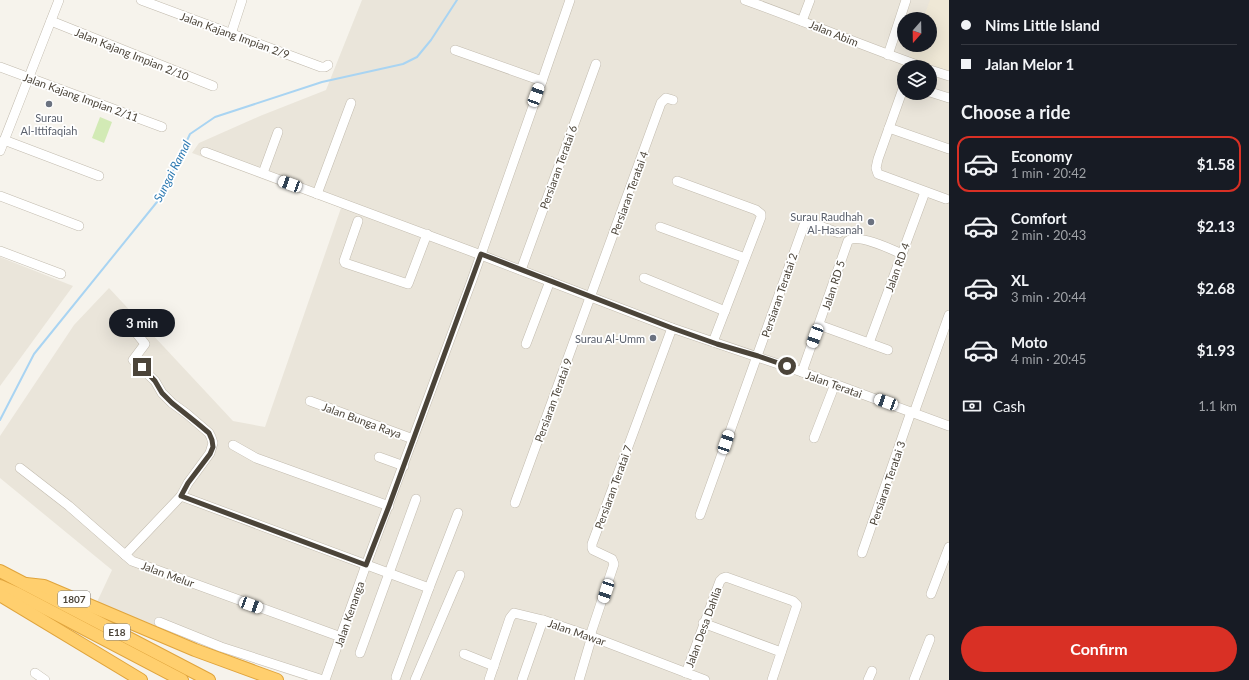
<!DOCTYPE html>
<meta charset="utf-8">
<style>
:root{--surface:#171b24;--page:#20242c;--text:#f1f3f6;--muted:#9ea1a6;--line:#363941;--accent:#d93025}
body{margin:0;font-family:Lato,sans-serif;background:var(--page);color:var(--text);height:100vh;display:flex;flex-direction:column;font-size:15px;white-space:nowrap}
*{box-sizing:border-box;margin:0}
p{font-size:13px;color:var(--muted)}
.icon{flex:none;width:22px;height:22px;fill:none;stroke:currentColor;stroke-width:2;stroke-linecap:round;stroke-linejoin:round}
.map{position:relative;flex:1;overflow:hidden}
.drawer{display:flex;flex-direction:column;background:var(--surface);width:300px}
.drawer>*{flex:none}
.hud{display:grid;align-content:center;height:88px;padding:0 12px;background:var(--surface)}
.needle{width:26px;rotate:200deg}
.fabs{position:absolute;left:897px;top:12px;display:grid;gap:8px}
.fabs a{display:grid;place-items:center;width:40px;height:40px;border-radius:50%;background:var(--surface);box-shadow:0 4px 16px #0002;font-size:20px}
.end{position:absolute;width:18px;height:18px;margin:-9px;border:5px solid #4b4439;background:#fff;box-shadow:0 0 0 2px #fff}
.from{border-radius:50%}
.bubble{position:absolute;height:28px;border-radius:14px;background:var(--surface);box-shadow:0 4px 16px #0002;font-size:13px;font-weight:700;line-height:28px;text-align:center}
.car{position:absolute;width:12px;height:24px;margin:-12px -6px;border-radius:5px;box-shadow:0 0 3px 1px #0007;background:linear-gradient(#fff 24%,#345 0 40%,#fff 0 76%,#345 0 86%,#fff 0)}
.hud b{display:flex;align-items:center;gap:14px;height:38px;font-size:15px}
.hud b+b{border-top:1px solid var(--line)}
.hud i{width:10px;height:10px;background:var(--text)}
ul{padding:0;list-style:none}
li{display:flex;align-items:center;gap:12px;height:56px;margin:0 8px 6px;padding:0 4px;border:2px solid transparent;border-radius:12px}
li div{flex:1}
li b{display:block;font-size:15px}
li em{font-style:normal;font-weight:700}
li.current{border-color:var(--accent)}
li>.icon{width:36px;height:36px;stroke-width:1.5}
h2{padding:0 12px;font-size:18px;line-height:48px}
.pay{display:flex;align-items:center;gap:10px;height:44px;padding:0 12px;font-size:15px}
.pay p{margin-inline-start:auto}
.action{display:flex;gap:8px;margin-top:auto;padding:8px 12px}
.action a{flex:1;height:46px;border-radius:24px;background:var(--accent);color:#fff;font-size:16px;font-weight:700;line-height:46px;text-align:center}
main{display:flex;flex:1;min-height:0}
.map>svg:first-child{display:block}
.residential{fill:#eae5da;fill-rule:evenodd}
.education{fill:#efe8d6}
.green{fill:#d2eab5}
.lines{fill:none;stroke-linecap:round;stroke-linejoin:round}
.stream{stroke:#a9d4f2;stroke-width:2}
.minor-casing{stroke:#c2bbae;stroke-width:10}
.highway-casing{stroke:#e0a43c;stroke-width:14}
.minor{stroke:#fff;stroke-width:9}
.highway{stroke:#ffcf6e;stroke-width:12}
.route{stroke:#4b4439;stroke-width:5}
.worship-dot{fill:#6b7280;stroke:#fff;stroke-width:1.5}
.labels{text-anchor:middle;dominant-baseline:central;stroke-width:3.5;stroke-linejoin:round;paint-order:stroke}
.shield{fill:#fff;stroke:#817c74;stroke-width:1}
.shield-label{font-size:10px;font-weight:bold;fill:#4b4439}
.street-label{font-size:11px;fill:#4b4439;stroke:#fff}
.worship-label{font-size:11px;fill:#5b616d;stroke:#fff;text-anchor:end}
.water-label{font-size:12px;font-style:italic;fill:#2e7ab2;stroke:#fff}
</style>
<main>
<div class="map">
<svg width="949" height="680" viewBox="0 0 949 680">
<rect width="100%" height="100%" fill="#f6f3ec"/>
<g class="residential">
<path d="M362 0H949V680H305L220 652 97 602 112 570 0 478V436L74 325 109 288 233 421 265 427 341 208 192 153 199 143 260 116 326 90ZM904 19H930V45H904ZM904 67H930V93H904Z"/>
<polygon points="0,257 73,286 0,386"/>
</g>
<polygon class="education" points="930,0 949,0 949,71 909,57 914,45 930,45 930,19 923,19"/>
<polygon class="green" points="100,117 112,122 104,143 92,138"/>
<g class="lines">
<polyline class="stream" points="0,420 34,354 161,197 190,134 215,117 322,82 403,64 417,57 431,40 457,0"/>
<defs>
<g id="minor">
<polyline points="141,0 321,67 325,67 328,65"/>
<path d="M745 0C804 21 863 46 923 67"/>
<polyline points="51,21 213,86"/>
<polyline points="802,21 810,0"/>
<polyline points="231,34 242,0"/>
<polyline points="888,55 906,0"/>
<polyline points="0,67 162,127"/>
<polyline points="930,70 949,76"/>
<polyline points="542,81 570,0"/>
<polyline points="904,86 878,159 876,168 878,174 946,199"/>
<polyline points="930,92 949,98"/>
<polyline points="889,128 949,149"/>
<polyline points="4,140 99,176"/>
<polyline points="0,151 59,0"/>
<polyline points="205,152 481,255 672,328 802,372 949,426"/>
<polyline points="263,173 278,132"/>
<polyline points="677,181 756,210 761,214 761,217 713,342"/>
<polyline points="317,194 351,103"/>
<polyline points="0,196 79,226"/>
<polyline points="358,221 344,261 345,263 408,284 427,234"/>
<polyline points="660,227 745,258"/>
<polyline points="0,251 61,274"/>
<polyline points="521,270 596,64"/>
<polyline points="644,278 725,311"/>
<polyline points="122,315 145,344 133,360 155,381 162,393 172,403 187,414 209,433 211,437 213,443 210,453 188,483 181,496 125,555"/>
<polyline points="819,325 888,350"/>
<polyline points="869,343 925,192"/>
<polyline points="526,344 550,281"/>
<path d="M802 372 848 241C857 233 891 249 902 254"/>
<polyline points="310,401 413,439"/>
<polyline points="914,413 949,315"/>
<polyline points="814,438 835,384"/>
<polyline points="233,445 256,458 389,506"/>
<polyline points="379,457 404,466"/>
<polyline points="20,468 69,506 132,561 341,637"/>
<polyline points="181,496 429,588 396,677"/>
<polyline points="515,503 661,103 666,98 673,100"/>
<path d="M700 515C734 418 770 322 804 225L806 222H809L839 233"/>
<polyline points="862,553 911,412"/>
<polyline points="429,588 458,513"/>
<polyline points="931,594 949,547"/>
<polyline points="159,622 221,647 323,680"/>
<polyline points="703,623 781,652"/>
<polyline points="590,636 614,564 612,559 593,550 592,548 592,544 672,328"/>
<polyline points="360,653 416,499"/>
<polyline points="464,654 494,666"/>
<polyline points="35,673 45,680"/>
<polyline points="686,673 720,581 723,578 726,577 793,601 797,605 772,680"/>
<polyline points="325,680 366,565 472,280 542,81 455,50"/>
<polyline points="415,680 460,575"/>
<polyline points="489,680 510,618 514,613 543,620 590,636 705,680"/>
<polyline points="522,680 543,620"/>
<polyline points="579,680 592,636"/>
<polyline points="868,680 872,671"/>
<polyline points="914,680 930,639"/>
</g>
<g id="highway">
<polyline points="0,571 209,680"/>
<polyline points="26,584 44,586 195,650 277,680"/>
<polyline points="0,586 18,594 182,680"/>
<polyline points="0,595 141,680"/>
</g>
</defs>
<use href="#minor" class="minor-casing"/>
<use href="#highway" class="highway-casing"/>
<use href="#minor" class="minor"/>
<use href="#highway" class="highway"/>
</g>
<g class="lines">
<polyline class="route" points="142,367 155,381 162,393 172,403 197,423 209,433 212,440 213,447 210,454 188,483 181,496 366,565 389,506 481,254 672,328 717,344 758,356 787,366"/>
</g>
<g class="worship-dot">
<circle cx="49" cy="104" r="4"/>
<circle cx="871" cy="222" r="4"/>
<circle cx="653" cy="338" r="4"/>
</g>
<g class="labels">
<g class="shield">
<rect x="58" y="591" width="32" height="16" rx="3"/>
<rect x="104" y="624" width="26" height="16" rx="3"/>
</g>
<g class="shield-label">
<text x="74" y="599">1807</text>
<text x="117" y="632">E18</text>
</g>
<g class="street-label">
<text transform="translate(834 33) rotate(22)">Jalan Abim</text>
<text transform="translate(235 35) rotate(20)">Jalan Kajang Impian 2/9</text>
<text transform="translate(132 54) rotate(22)">Jalan Kajang Impian 2/10</text>
<text transform="translate(81 97) rotate(20)">Jalan Kajang Impian 2/11</text>
<text transform="translate(558 167) rotate(-70)">Persiaran Teratai 6</text>
<text transform="translate(629 193) rotate(-70)">Persiaran Teratai 4</text>
<text transform="translate(897 267) rotate(-70)">Jalan RD 4</text>
<text transform="translate(833 285) rotate(-72)">Jalan RD 5</text>
<text transform="translate(779 295) rotate(-71)">Persiaran Teratai 2</text>
<text transform="translate(834 384) rotate(20)">Jalan Teratai</text>
<text transform="translate(553 400) rotate(-70)">Persiaran Teratai 9</text>
<text transform="translate(362 420) rotate(20)">Jalan Bunga Raya</text>
<text transform="translate(887 483) rotate(-71)">Persiaran Teratai 3</text>
<text transform="translate(613 487) rotate(-70)">Persiaran Teratai 7</text>
<text transform="translate(168 574) rotate(20)">Jalan Melur</text>
<text transform="translate(349 614) rotate(-71)">Jalan Kenanga</text>
<text transform="translate(703 627) rotate(-70)">Jalan Desa Dahlia</text>
<text transform="translate(577 632) rotate(19)">Jalan Mawar</text>
</g>
<g class="worship-label">
<text x="49" y="117" text-anchor="middle">Surau<tspan x="49" dy="13">Al-Ittifaqiah</tspan></text>
<text x="863" y="216">Surau Raudhah<tspan x="863" dy="13">Al-Hasanah</tspan></text>
<text x="645" y="338">Surau Al-Umm</text>
</g>
<g class="water-label">
<text transform="translate(172 171) rotate(-63)">Sungai Ramal</text>
</g>
</g>
</svg>
<div class="fabs">
<a><svg class="needle" viewBox="-14 -14 28 28"><path d="M0-13l5 13h-10z" fill="#e53935"/><path d="M0 13l5-13h-10z" fill="#9ea1a6"/></svg></a>
<a><svg class="icon" aria-label="layers" viewBox="0 0 24 24"><path d="M12 4l9 5-9 5-9-5zM3 14l9 5 9-5"/></svg></a>
</div>
<i class="end from" style="left:787px;top:366px"></i>
<i class="end" style="left:142px;top:367px"></i>
<div class="bubble" style="left:109px;top:309px;width:66px">3 min</div>
<i class="car" style="left:536px;top:95px;rotate:20deg"></i>
<i class="car" style="left:290px;top:184px;rotate:290deg"></i>
<i class="car" style="left:815px;top:336px;rotate:200deg"></i>
<i class="car" style="left:886px;top:402px;rotate:290deg"></i>
<i class="car" style="left:726px;top:442px;rotate:19deg"></i>
<i class="car" style="left:606px;top:591px;rotate:198deg"></i>
<i class="car" style="left:251px;top:605px;rotate:110deg"></i>
</div>
<section class="drawer">
<div class="hud">
<b><i class="from"></i>Nims Little Island</b>
<b><i></i>Jalan Melor 1</b>
</div>
<h2>Choose a ride</h2>
<ul>
<li class="current"><svg class="icon" aria-label="car" viewBox="0 0 24 24"><path d="M5 17H2v-5l4-1 3-4h7l3 4 3 1v5h-3M9 17h6M6 11h13"/><circle cx="7" cy="17" r="2"/><circle cx="17" cy="17" r="2"/></svg><div><b>Economy</b><p>1 min · 20:42</p></div><em>$1.58</em></li>
<li><svg class="icon" aria-label="car" viewBox="0 0 24 24"><path d="M5 17H2v-5l4-1 3-4h7l3 4 3 1v5h-3M9 17h6M6 11h13"/><circle cx="7" cy="17" r="2"/><circle cx="17" cy="17" r="2"/></svg><div><b>Comfort</b><p>2 min · 20:43</p></div><em>$2.13</em></li>
<li><svg class="icon" aria-label="car" viewBox="0 0 24 24"><path d="M5 17H2v-5l4-1 3-4h7l3 4 3 1v5h-3M9 17h6M6 11h13"/><circle cx="7" cy="17" r="2"/><circle cx="17" cy="17" r="2"/></svg><div><b>XL</b><p>3 min · 20:44</p></div><em>$2.68</em></li>
<li><svg class="icon" aria-label="car" viewBox="0 0 24 24"><path d="M5 17H2v-5l4-1 3-4h7l3 4 3 1v5h-3M9 17h6M6 11h13"/><circle cx="7" cy="17" r="2"/><circle cx="17" cy="17" r="2"/></svg><div><b>Moto</b><p>4 min · 20:45</p></div><em>$1.93</em></li>
</ul>
<div class="pay"><svg class="icon" aria-label="cash" viewBox="0 0 24 24"><path d="M3 7h18v10H3z"/><circle cx="12" cy="12" r="2"/></svg>Cash<p>1.1 km</p></div>
<div class="action"><a>Confirm</a></div>
</section>
</main>
